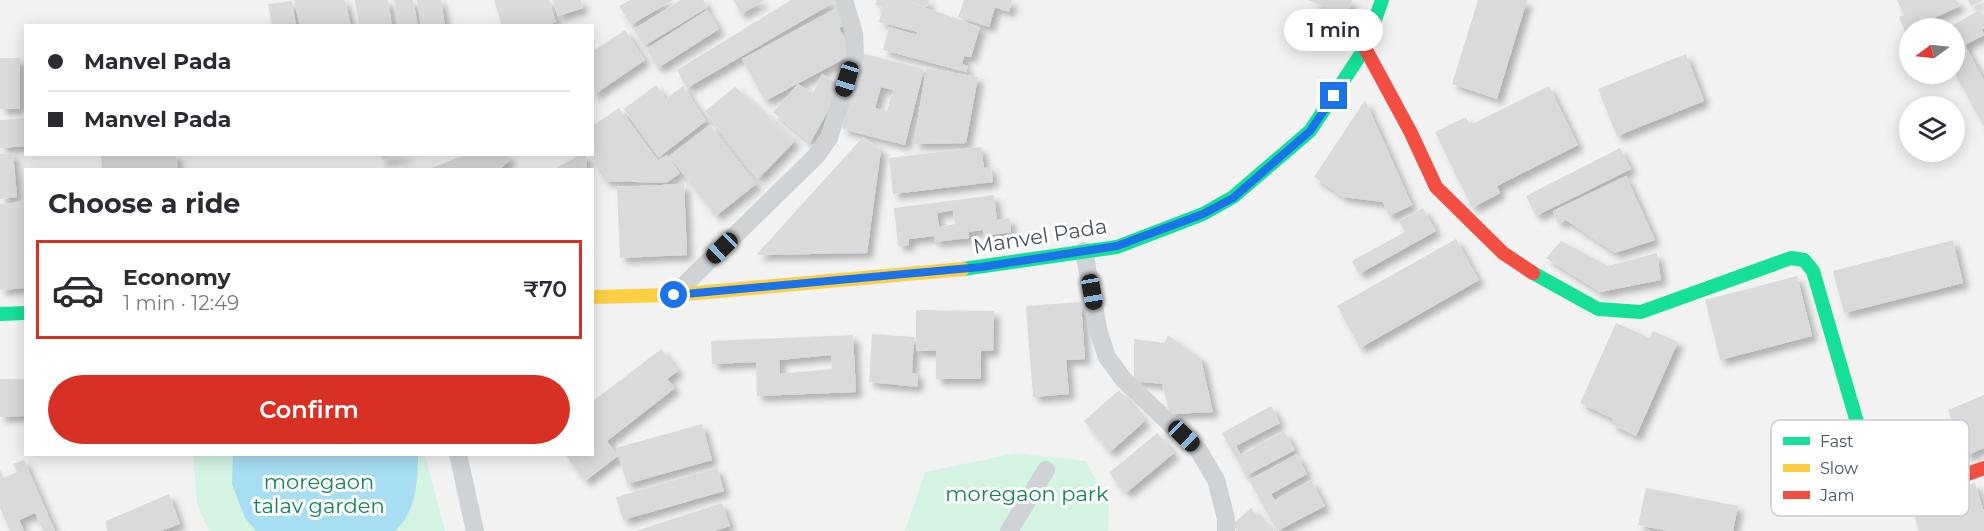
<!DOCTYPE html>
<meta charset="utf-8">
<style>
:root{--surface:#fff;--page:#f7f7f7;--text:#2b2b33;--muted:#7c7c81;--line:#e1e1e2;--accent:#d93025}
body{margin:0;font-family:Montserrat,sans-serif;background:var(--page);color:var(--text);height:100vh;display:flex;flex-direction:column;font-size:22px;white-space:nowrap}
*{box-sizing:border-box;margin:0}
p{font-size:20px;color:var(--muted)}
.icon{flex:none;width:33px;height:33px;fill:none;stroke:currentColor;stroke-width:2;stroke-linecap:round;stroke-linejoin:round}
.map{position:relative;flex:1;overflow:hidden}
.panel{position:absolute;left:24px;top:168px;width:570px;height:288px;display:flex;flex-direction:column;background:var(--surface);border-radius:0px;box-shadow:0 3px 15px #0003}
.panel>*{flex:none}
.guide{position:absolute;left:24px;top:24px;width:570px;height:132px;border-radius:0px;box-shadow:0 3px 15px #0003;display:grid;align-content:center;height:132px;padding:0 24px;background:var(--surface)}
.needle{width:39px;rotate:255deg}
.fabs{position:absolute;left:1899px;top:18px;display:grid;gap:12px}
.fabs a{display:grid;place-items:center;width:66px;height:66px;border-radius:50%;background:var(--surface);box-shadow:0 3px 15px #0003;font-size:30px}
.end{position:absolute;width:27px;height:27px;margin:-14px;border:8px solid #1a73e8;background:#fff;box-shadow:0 0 0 3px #fff}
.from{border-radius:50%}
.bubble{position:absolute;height:42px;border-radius:21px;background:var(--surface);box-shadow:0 3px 15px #0003;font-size:20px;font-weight:600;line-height:42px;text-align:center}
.car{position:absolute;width:18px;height:36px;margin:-18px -9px;border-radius:8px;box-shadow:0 0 4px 2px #0007;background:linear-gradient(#222 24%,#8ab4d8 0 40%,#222 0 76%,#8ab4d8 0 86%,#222 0)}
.guide b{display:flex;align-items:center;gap:21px;height:57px;font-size:22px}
.guide b+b{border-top:2px solid var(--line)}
.guide i{width:15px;height:15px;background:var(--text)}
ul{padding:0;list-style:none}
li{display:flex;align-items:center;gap:18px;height:99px;margin:0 12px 9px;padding:0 12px;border:3px solid transparent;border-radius:0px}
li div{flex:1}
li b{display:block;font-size:22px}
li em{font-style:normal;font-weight:600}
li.active{border-color:var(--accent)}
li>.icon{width:54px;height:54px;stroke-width:1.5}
h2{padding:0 24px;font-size:27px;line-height:72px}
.button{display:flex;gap:12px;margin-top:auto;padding:12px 24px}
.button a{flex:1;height:69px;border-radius:36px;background:var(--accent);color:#fff;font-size:24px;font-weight:600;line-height:69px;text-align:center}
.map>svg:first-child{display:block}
.green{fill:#d5f3e3}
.water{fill:#a7def3}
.building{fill:#dadadc;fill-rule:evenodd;filter:url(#shadow)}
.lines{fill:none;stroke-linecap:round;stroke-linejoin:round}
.street{stroke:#d0d3d6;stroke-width:18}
.fast{stroke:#16e098;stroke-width:14}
.slow{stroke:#ffcf43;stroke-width:14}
.jam{stroke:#f24e42;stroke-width:14}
.route{stroke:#1a73e8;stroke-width:8}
.labels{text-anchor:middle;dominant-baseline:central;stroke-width:6;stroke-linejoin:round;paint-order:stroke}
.street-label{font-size:21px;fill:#475361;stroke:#fff}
.park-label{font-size:21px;fill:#108453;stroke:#fff}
.key{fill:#fff;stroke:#c8cbd0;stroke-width:1.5}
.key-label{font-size:16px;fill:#475361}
</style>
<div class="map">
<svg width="1984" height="531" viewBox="0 0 1984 531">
<defs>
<filter id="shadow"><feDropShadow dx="5.5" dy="5.5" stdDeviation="3" flood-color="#0004"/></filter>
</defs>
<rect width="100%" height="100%" fill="#f3f2f2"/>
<g class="green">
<polygon points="1017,453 1086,461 1109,504 1108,531 905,531 925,472"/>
<polygon points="193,454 425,455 445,531 209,531 197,504"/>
</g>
<path class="water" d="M233 455H418C418 481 416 512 395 531H256L245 518 232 484Z"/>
<g class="building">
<polygon points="294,0 345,0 351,26 300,26"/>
<polygon points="355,0 388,0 392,26 359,26"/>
<polygon points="394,0 413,0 418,26 399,26"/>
<polygon points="417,0 441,0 445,26 421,26"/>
<polygon points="494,0 549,0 556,22 545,26 502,26"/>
<polygon points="553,0 581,0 583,8 558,16"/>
<polygon points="630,0 673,0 631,25 619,6"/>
<polygon points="681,0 703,0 708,7 644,46 634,29"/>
<polygon points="733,0 765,0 741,14"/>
<polygon points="791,0 838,0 687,88 677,70"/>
<polygon points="877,0 929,0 927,7 909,2 980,27 971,57 964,56 962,64 968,66 966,72 883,50 889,27 917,35 918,32 879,22 883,7 875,5"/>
<polygon points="964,0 1012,0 1009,12 995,7 989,27 958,17"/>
<polygon points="1307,0 1352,0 1342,28 1323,21 1327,7"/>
<polygon points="1478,0 1527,0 1497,99 1452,84"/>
<polygon points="1897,0 1957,0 1960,6 1905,31 1899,17 1904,15"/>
<polygon points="1968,0 1984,0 1971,6"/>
<polygon points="292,1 296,26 272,26 268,4"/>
<polygon points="839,7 848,23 839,28 853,54 765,101 742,59"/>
<polygon points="707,10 719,29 658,68 646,49"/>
<polygon points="1979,10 1984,19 1984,28 1982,29 1984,35 1965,45 1984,81 1984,127 1954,72 1954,28 1938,28 1949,22 1951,26"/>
<polygon points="625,30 645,60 592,96 592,52"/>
<path d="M861 53 924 69 905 145 842 129ZM881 87 893 90 887 111 875 108Z"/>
<polygon points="1686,54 1704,101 1617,136 1598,89"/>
<rect x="0" y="58" width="20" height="51"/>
<polygon points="926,68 978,77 966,143 914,144"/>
<polygon points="822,74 842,86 810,143 773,112 798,84 813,93"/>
<polygon points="656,85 666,99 683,86 706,121 659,157 624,109"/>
<polygon points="1549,86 1578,145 1497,186 1500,193 1472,208 1435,132 1466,117 1470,125"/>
<polygon points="735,87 795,141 758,179 705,111"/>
<polygon points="1365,100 1412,205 1389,216 1383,202 1343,197 1314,177"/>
<polygon points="619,108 658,161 667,155 680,173 666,183 605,181 589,154 592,154 592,126"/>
<polygon points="26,118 26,146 0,148 0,120"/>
<polygon points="710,125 756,184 716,216 669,156"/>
<polygon points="863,137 881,150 867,253 756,255"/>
<polygon points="981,147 984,168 991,167 993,182 893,194 889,158"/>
<polygon points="1620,148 1631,169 1536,216 1526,196"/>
<polygon points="13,153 17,197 0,199 0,154"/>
<polygon points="101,154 176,154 178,170 102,170"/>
<polygon points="381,154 406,154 406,156 382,160"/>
<polygon points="467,154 507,154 509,161 499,170 427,170"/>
<polygon points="581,154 586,154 587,170 553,170"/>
<polygon points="1626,176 1655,240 1615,253 1566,220 1558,224 1553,211"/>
<polygon points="684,184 687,255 620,258 617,187"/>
<path d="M994 195 997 220 1010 218 1011 232 984 236 983 230 968 232 969 238 935 242 934 236 909 239V245L898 246 894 208ZM953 210 955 224 939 227 937 213Z"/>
<polygon points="26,202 26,288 0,290 0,204"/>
<polygon points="1423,208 1436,231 1359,274 1352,261 1405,232 1399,221"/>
<polygon points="1456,239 1479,280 1360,348 1337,306"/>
<polygon points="1953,240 1963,283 1844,313 1833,271"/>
<polygon points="1561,241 1608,266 1657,253 1661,280 1600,292 1546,258"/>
<polygon points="1797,276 1812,336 1720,360 1705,300"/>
<polygon points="1081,302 1085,359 1066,360 1069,394 1033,397 1026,306"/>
<polygon points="916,310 994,311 993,351 981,351 981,379 936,379 936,351 916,351"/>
<polygon points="1616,323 1650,338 1653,331 1678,342 1636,436 1611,424 1614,419 1580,403"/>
<polygon points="872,334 914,337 912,373 918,374 917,387 869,382"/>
<path d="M853 335 856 392 757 396 756 362 712 364 711 341ZM831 355 832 369 780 374 779 360Z"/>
<polygon points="1168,335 1201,359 1213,412 1170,414 1162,384 1134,381 1134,339 1164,343"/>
<polygon points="661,349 678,371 667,379 675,388 607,441 618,456 585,481 565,454 592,454 592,402"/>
<polygon points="0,379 26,379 26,416 0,417"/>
<polygon points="1119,390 1145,421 1110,452 1084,421"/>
<polygon points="1984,395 1984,448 1966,456 1948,410"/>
<polygon points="1271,406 1280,423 1236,446 1241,455 1284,431 1295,450 1246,476 1222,433"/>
<polygon points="702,424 712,460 627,484 616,448"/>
<polygon points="1157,433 1174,453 1126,493 1109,473"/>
<polygon points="1297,454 1307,474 1271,494 1275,500 1311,480 1325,506 1277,531 1249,480"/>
<polygon points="24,460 55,531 43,531 35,513 19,520 24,531 10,531 0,508 0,470 4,478 17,472 13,464"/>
<polygon points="717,468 724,491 623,520 616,497"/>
<polygon points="1975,483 1984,512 1984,531 1919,531 1911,503"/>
<polygon points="1646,488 1738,506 1733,531 1668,531 1638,525"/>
<polygon points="169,494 180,524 161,531 107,531 106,521"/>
<polygon points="722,503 730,526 714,531 636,531"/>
<polygon points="1251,508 1271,531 1238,531 1232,525"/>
</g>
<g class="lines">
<g class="street">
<polyline points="1084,251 1099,333 1107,357 1123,379 1199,451 1216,480 1226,518 1226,531"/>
<polyline points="674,295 817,155 829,138 855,56 854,33 844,0"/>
<polyline points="458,454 475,531"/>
<polyline points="1009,531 1046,470"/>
</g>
<g class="fast">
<polyline points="963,269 1117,247 1203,214 1233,197 1310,131 1365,48 1382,0"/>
<polyline points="1533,273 1598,309 1641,312 1791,258 1804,260 1813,271 1861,436"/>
<polyline points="0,314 26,313"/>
</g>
<polyline class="slow" points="592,297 674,295 963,269"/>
<g class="jam">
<polyline points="1365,48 1411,133 1436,187 1503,253 1533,273"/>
<path d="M1861 436C1866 452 1869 480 1883 492 1895 502 1967 474 1984 468"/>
</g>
</g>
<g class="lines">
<polyline class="route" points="674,295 981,267 1117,246 1203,214 1233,198 1310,131 1334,96"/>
</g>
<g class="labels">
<g class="street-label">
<text transform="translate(1040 236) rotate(-9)">Manvel Pada</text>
</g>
<g class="park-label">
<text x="319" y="481">moregaon<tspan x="319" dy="24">talav garden</tspan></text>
<text x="1027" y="493">moregaon park</text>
</g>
</g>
<rect x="1771" y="420" width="198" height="96" rx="9" class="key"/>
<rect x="1783" y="437" width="27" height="8" fill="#16e098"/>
<rect x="1783" y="464" width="27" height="8" fill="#ffcf43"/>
<rect x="1783" y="491" width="27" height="8" fill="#f24e42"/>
<g class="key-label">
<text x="1820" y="447">Fast</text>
<text x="1820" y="474">Slow</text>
<text x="1820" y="501">Jam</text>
</g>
</svg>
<div class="fabs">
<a><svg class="needle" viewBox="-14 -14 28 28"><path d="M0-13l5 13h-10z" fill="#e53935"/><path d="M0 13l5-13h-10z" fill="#7c7c81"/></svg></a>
<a><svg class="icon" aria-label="layers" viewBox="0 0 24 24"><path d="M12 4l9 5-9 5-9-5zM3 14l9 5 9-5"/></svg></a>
</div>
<i class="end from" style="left:674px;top:295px"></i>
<i class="end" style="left:1334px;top:96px"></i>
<div class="bubble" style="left:1284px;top:9px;width:99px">1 min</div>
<i class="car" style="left:847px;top:79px;rotate:197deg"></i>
<i class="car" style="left:722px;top:248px;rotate:226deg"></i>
<i class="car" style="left:1092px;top:292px;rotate:170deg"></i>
<i class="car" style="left:1184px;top:436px;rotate:134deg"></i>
<div class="guide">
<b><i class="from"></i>Manvel Pada</b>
<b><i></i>Manvel Pada</b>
</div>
<section class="panel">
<h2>Choose a ride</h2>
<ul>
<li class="active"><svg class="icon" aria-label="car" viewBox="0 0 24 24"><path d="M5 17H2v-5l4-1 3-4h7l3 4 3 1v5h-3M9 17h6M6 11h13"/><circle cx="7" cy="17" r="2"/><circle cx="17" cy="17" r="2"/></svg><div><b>Economy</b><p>1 min · 12:49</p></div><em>₹70</em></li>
</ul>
<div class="button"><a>Confirm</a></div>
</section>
</div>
